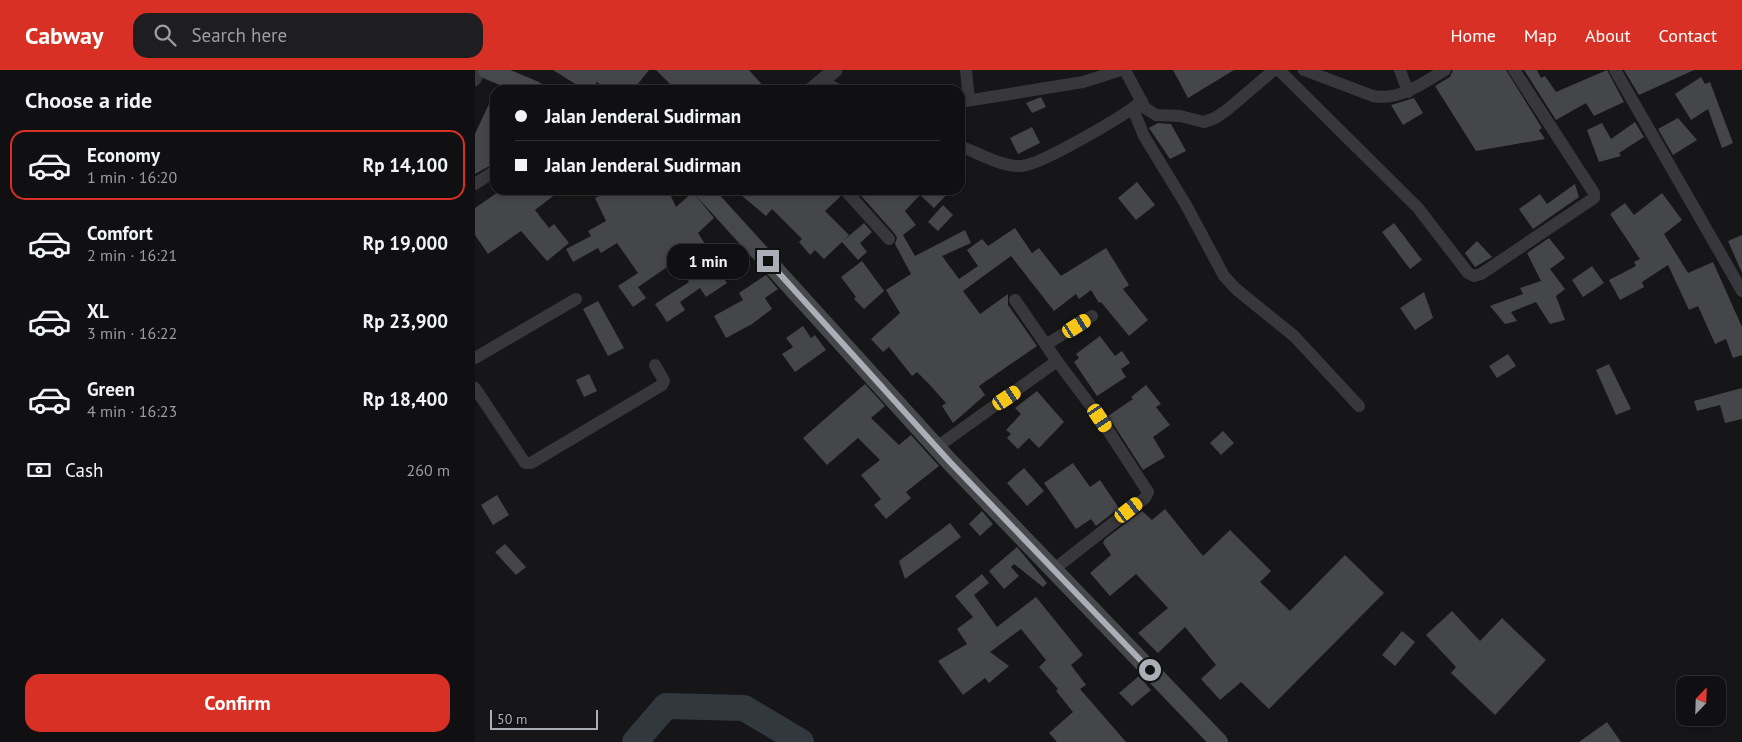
<!DOCTYPE html>
<meta charset="utf-8">
<style>
:root{--surface:#101012;--page:#1e1e20;--text:#f1f3f6;--muted:#9c9d9f;--line:#303032;--accent:#d93025}
body{margin:0;font-family:"PT Sans",sans-serif;background:var(--page);color:var(--text);height:100vh;display:flex;flex-direction:column;font-size:19px;white-space:nowrap}
*{box-sizing:border-box;margin:0}
p{font-size:16px;color:var(--muted)}
.icon{flex:none;width:28px;height:28px;fill:none;stroke:currentColor;stroke-width:2;stroke-linecap:round;stroke-linejoin:round}
.map{position:relative;flex:1;overflow:hidden}
.sheet{display:flex;flex-direction:column;background:var(--surface);width:475px}
.sheet>*{flex:none}
.guide{position:absolute;left:15px;top:15px;width:475px;height:110px;border-radius:15px;box-shadow:0 2px 8px #0003,0 0 0 1px var(--line);display:grid;align-content:center;height:110px;padding:0 25px;background:var(--surface)}
.needle{width:32px;rotate:23deg}
.fabs{position:absolute;left:1201px;top:606px;display:grid;gap:10px}
.fabs a{display:grid;place-items:center;width:50px;height:50px;border-radius:10px;background:var(--surface);box-shadow:0 2px 8px #0003,0 0 0 1px var(--line);font-size:25px}
.scale{position:absolute;left:15px;bottom:12px;width:108px;box-sizing:border-box;padding-left:5px;border:2px solid #aaaeb6;border-top:0;font-size:14px;line-height:18px;white-space:nowrap;color:#aaaeb6;-webkit-text-stroke:4px #111113;paint-order:stroke}
.end{position:absolute;width:22px;height:22px;margin:-11px;border:6px solid #aaaeb6;background:#111;box-shadow:0 0 0 2px #111}
.from{border-radius:50%}
.bubble{position:absolute;height:35px;border-radius:15px;background:var(--surface);box-shadow:0 2px 8px #0003,0 0 0 1px var(--line);font-size:16px;font-weight:800;line-height:35px;text-align:center}
.car{position:absolute;width:15px;height:30px;margin:-15px -8px;border-radius:6px;box-shadow:0 0 4px 1px #0007;background:linear-gradient(#f5c518 24%,#345 0 40%,#f5c518 0 76%,#345 0 86%,#f5c518 0)}
.guide b{display:flex;align-items:center;gap:18px;height:48px;font-size:19px}
.guide b+b{border-top:1px solid var(--line)}
.guide i{width:12px;height:12px;background:var(--text)}
ul{padding:0;list-style:none}
li{display:flex;align-items:center;gap:15px;height:70px;margin:0 10px 8px;padding:0 15px;border:2px solid transparent;border-radius:15px}
li div{flex:1}
li b{display:block;font-size:19px}
li em{font-style:normal;font-weight:800}
li.current{border-color:var(--accent)}
li>.icon{width:45px;height:45px;stroke-width:1.5}
h2{padding:0 25px;font-size:22px;line-height:60px}
.pay{display:flex;align-items:center;gap:12px;height:55px;padding:0 25px;font-size:19px}
.pay p{margin-inline-start:auto}
.button{display:flex;gap:10px;margin-top:auto;padding:10px 25px}
.button a{flex:1;height:58px;border-radius:15px;background:var(--accent);color:#fff;font-size:20px;font-weight:800;line-height:58px;text-align:center}
header{display:flex;align-items:center;gap:30px;box-sizing:border-box;height:70px;padding:0 25px;background:var(--accent);color:#fff}
header strong{font-size:24px}
nav{display:flex;gap:28px;margin-inline-start:auto;font-size:18px}
.search{width:350px;height:45px;background:var(--page);display:flex;align-items:center;gap:12px;box-sizing:border-box;padding:0 18px;border-radius:15px;color:var(--muted);font-size:19px}
main{display:flex;flex:1;min-height:0}
.map>svg:first-child{display:block}
.lines{fill:none;stroke-linecap:round;stroke-linejoin:round}
.river{stroke:#31393f;stroke-width:26}
.building{fill:#45464a}
.minor{stroke:#38383c;stroke-width:12}
.tertiary{stroke:#38383c;stroke-width:15}
.secondary{stroke:#46484c;stroke-width:18}
.route{stroke:#aaaeb6;stroke-width:6}
</style>
<header>
<strong>Cabway</strong>
<div class="search"><svg class="icon" aria-label="search" viewBox="0 0 24 24"><circle cx="10" cy="10" r="6"/><path d="M15 15l6 6"/></svg>Search here</div>
<nav><a>Home</a><a>Map</a><a>About</a><a>Contact</a></nav>
</header>
<main>
<section class="sheet">
<h2>Choose a ride</h2>
<ul>
<li class="current"><svg class="icon" aria-label="car" viewBox="0 0 24 24"><path d="M5 17H2v-5l4-1 3-4h7l3 4 3 1v5h-3M9 17h6M6 11h13"/><circle cx="7" cy="17" r="2"/><circle cx="17" cy="17" r="2"/></svg><div><b>Economy</b><p>1 min · 16:20</p></div><em>Rp 14,100</em></li>
<li><svg class="icon" aria-label="car" viewBox="0 0 24 24"><path d="M5 17H2v-5l4-1 3-4h7l3 4 3 1v5h-3M9 17h6M6 11h13"/><circle cx="7" cy="17" r="2"/><circle cx="17" cy="17" r="2"/></svg><div><b>Comfort</b><p>2 min · 16:21</p></div><em>Rp 19,000</em></li>
<li><svg class="icon" aria-label="car" viewBox="0 0 24 24"><path d="M5 17H2v-5l4-1 3-4h7l3 4 3 1v5h-3M9 17h6M6 11h13"/><circle cx="7" cy="17" r="2"/><circle cx="17" cy="17" r="2"/></svg><div><b>XL</b><p>3 min · 16:22</p></div><em>Rp 23,900</em></li>
<li><svg class="icon" aria-label="car" viewBox="0 0 24 24"><path d="M5 17H2v-5l4-1 3-4h7l3 4 3 1v5h-3M9 17h6M6 11h13"/><circle cx="7" cy="17" r="2"/><circle cx="17" cy="17" r="2"/></svg><div><b>Green</b><p>4 min · 16:23</p></div><em>Rp 18,400</em></li>
</ul>
<div class="pay"><svg class="icon" aria-label="cash" viewBox="0 0 24 24"><path d="M3 7h18v10H3z"/><circle cx="12" cy="12" r="2"/></svg>Cash<p>260 m</p></div>
<div class="button"><a>Confirm</a></div>
</section>
<div class="map">
<svg width="1267" height="672" viewBox="0 0 1267 672">
<rect width="100%" height="100%" fill="#161618"/>
<g class="lines">
<polyline class="river" points="160,672 191,636 269,638 326,672"/>
</g>
<g class="building">
<polygon points="78,0 174,0 158,20 132,20 122,12 116,20 110,20"/>
<polygon points="181,0 274,0 292,20 201,20"/>
<polygon points="698,0 759,0 713,28"/>
<polygon points="978,0 1031,0 1067,58 1064,60 1070,69 1001,81 960,16 975,7"/>
<polygon points="1049,0 1062,0 1066,8 1070,6 1081,22 1132,0 1149,32 1119,46 1111,33 1081,50"/>
<polygon points="1149,0 1219,0 1164,25"/>
<polygon points="1226,7 1230,14 1235,12 1258,73 1247,78 1233,39 1216,50 1200,24"/>
<polygon points="20,21 20,93 0,104 0,64"/>
<polygon points="566,27 571,37 557,43 551,33"/>
<polygon points="939,28 948,43 928,55 916,35"/>
<polygon points="1203,48 1222,70 1198,85 1183,59"/>
<polygon points="1160,52 1169,67 1144,83 1146,86 1124,92 1112,60 1127,53 1136,69"/>
<polygon points="683,53 696,54 711,81 695,89 674,58"/>
<polygon points="557,57 565,73 543,84 535,68"/>
<polygon points="662,112 680,135 661,150 643,128"/>
<polygon points="1100,114 1104,127 1058,159 1044,139 1065,124 1072,134"/>
<polygon points="26,120 86,120 60,140 74,158 79,154 94,173 72,191 46,161 13,184 0,165 0,138"/>
<polygon points="137,120 193,120 201,137 218,122 239,148 223,163 232,177 229,178 252,213 231,227 225,218 205,232 210,240 192,252 180,234 214,212 201,191 163,217 171,228 158,237 143,216 163,203 142,173 126,183 123,178 98,192 91,179 116,166 113,161 131,151 120,128"/>
<polygon points="260,120 362,120 365,127 350,141 374,165 368,171 389,153 397,162 385,173 392,182 383,190 367,172 349,189 340,180 335,185 324,172 327,169 297,139 291,146"/>
<polygon points="381,120 476,120 459,138 445,125 430,141 441,155 428,165 440,186 490,160 496,173 467,186 484,209 503,196 492,180 507,169 513,176 540,158 557,183 564,178 586,206 631,178 654,215 648,219 673,250 654,266 626,232 624,233 616,220 604,229 601,224 579,241 536,186 488,221 505,244 533,224 533,235 562,276 504,316 510,325 478,353 467,336 471,333 453,313 442,302 437,306 414,277 408,282 396,269 425,243 411,220 436,204 420,174 422,168 420,164"/>
<polygon points="1187,123 1207,150 1189,164 1213,203 1238,192 1267,257 1267,285 1258,288 1251,269 1240,274 1223,236 1214,240 1193,195 1167,212 1169,217 1145,230 1134,210 1161,196 1159,192 1165,189 1135,144 1150,133 1159,145"/>
<polygon points="468,135 478,145 463,161 453,152"/>
<polygon points="919,153 947,190 935,199 907,162"/>
<polygon points="1267,165 1267,203 1253,171"/>
<polygon points="1074,168 1090,188 1075,199 1090,219 1081,226 1090,250 1075,254 1061,232 1036,242 1042,251 1030,254 1015,236 1048,224 1045,218 1066,211 1052,183"/>
<polygon points="1002,171 1017,187 1000,197 990,183"/>
<polygon points="387,191 409,221 389,239 379,229 381,227 366,207"/>
<polygon points="1117,196 1129,213 1108,227 1097,210"/>
<polygon points="291,205 303,219 290,228 297,239 277,254 251,268 239,246 268,230 264,223"/>
<polygon points="949,222 958,248 940,260 925,238"/>
<polygon points="123,231 149,278 133,286 108,239"/>
<polygon points="328,256 336,268 340,265 351,280 320,302 307,284 318,277 311,268"/>
<polygon points="625,266 640,286 647,281 655,293 646,299 651,307 622,326 599,292 604,288 601,284"/>
<polygon points="1033,284 1041,296 1022,308 1014,296"/>
<polygon points="1134,294 1156,339 1141,345 1121,300"/>
<polygon points="114,304 122,321 109,327 101,310"/>
<polygon points="390,314 410,336 396,348 424,375 436,365 464,396 431,422 436,428 411,449 399,435 406,429 386,405 405,390 383,368 352,395 328,368"/>
<polygon points="671,315 686,334 681,337 695,355 678,367 690,387 668,400 633,346 658,329 656,327"/>
<polygon points="1267,318 1267,349 1250,353 1245,335 1222,341 1219,331"/>
<polygon points="562,321 589,352 564,378 554,368 543,379 532,368 536,364 531,360 546,344 540,338"/>
<polygon points="748,361 759,373 746,385 735,373"/>
<polygon points="598,393 615,417 625,410 644,438 621,456 616,449 601,459 569,413"/>
<polygon points="549,398 569,421 552,436 532,413"/>
<polygon points="22,425 34,445 18,455 6,435"/>
<polygon points="690,439 728,486 755,460 796,501 785,512 815,541 870,485 909,523 794,639 766,612 745,630 726,609 741,595 710,557 683,583 663,563 693,538 661,504 635,526 615,503 636,485 628,473 630,469 667,441 677,450"/>
<polygon points="507,441 518,454 505,466 494,454"/>
<polygon points="475,453 486,467 430,509 424,491"/>
<polygon points="30,474 51,497 41,505 20,482"/>
<polygon points="542,477 572,513 568,517 539,494 536,497 544,506 529,519 514,501"/>
<polygon points="507,504 514,513 499,525 522,557 561,527 608,585 596,595 611,615 605,619 651,672 582,672 574,663 598,642 581,621 583,619 564,597 571,590 546,559 515,582 534,596 514,613 510,608 488,625 463,591 492,574 482,559 498,547 480,526"/>
<polygon points="977,541 1005,571 1027,548 1071,590 1020,645 976,603 981,597 951,565"/>
<polygon points="927,561 940,572 920,596 907,585"/>
<polygon points="664,606 676,620 657,636 644,623"/>
<polygon points="1132,652 1146,672 1104,672"/>
</g>
<g class="lines">
<g class="minor">
<polyline points="491,0 494,30"/>
<polyline points="650,0 670,38 681,45 705,46 729,52 740,48 752,40 799,0"/>
<polyline points="804,0 943,138 993,203 999,206 1006,204 1119,128 1119,123 1039,0"/>
<path d="M829 0 898 26C925 31 948 13 970 0"/>
<polyline points="925,0 933,22"/>
<polyline points="1140,0 1267,221"/>
<polyline points="0,10 5,0"/>
<polyline points="348,12 364,20"/>
<polyline points="485,32 608,12 646,0"/>
<polyline points="658,39 669,66 711,135 749,206 761,219 819,266 884,336"/>
<path d="M485 76C503 83 527 97 546 96 564 96 651 45 667 31"/>
<polyline points="0,114 20,101"/>
<polyline points="370,120 414,169"/>
<polyline points="572,274 617,246"/>
<polyline points="0,288 101,229"/>
<polyline points="0,318 50,393 56,393 187,315 189,311 180,295"/>
<polyline points="462,377 582,291 540,230"/>
<polyline points="578,500 670,428 673,422 625,348 582,291"/>
</g>
<polyline class="tertiary" points="336,20 360,0"/>
<g class="secondary">
<polyline points="12,0 60,20"/>
<polyline points="228,120 474,391 744,672"/>
</g>
</g>
<g class="lines">
<polyline class="route" points="293,191 474,391 675,600"/>
</g>
</svg>
<div class="fabs">
<a><svg class="needle" viewBox="-14 -14 28 28"><path d="M0-13l5 13h-10z" fill="#e53935"/><path d="M0 13l5-13h-10z" fill="#9c9d9f"/></svg></a>
</div>
<div class="scale">50 m</div>
<i class="end from" style="left:675px;top:600px"></i>
<i class="end" style="left:293px;top:191px"></i>
<div class="bubble" style="left:192px;top:174px;width:82px">1 min</div>
<i class="car" style="left:602px;top:256px;rotate:58deg"></i>
<i class="car" style="left:532px;top:328px;rotate:56deg"></i>
<i class="car" style="left:625px;top:348px;rotate:146deg"></i>
<i class="car" style="left:654px;top:440px;rotate:52deg"></i>
<div class="guide">
<b><i class="from"></i>Jalan Jenderal Sudirman</b>
<b><i></i>Jalan Jenderal Sudirman</b>
</div>
</div>
</main>
